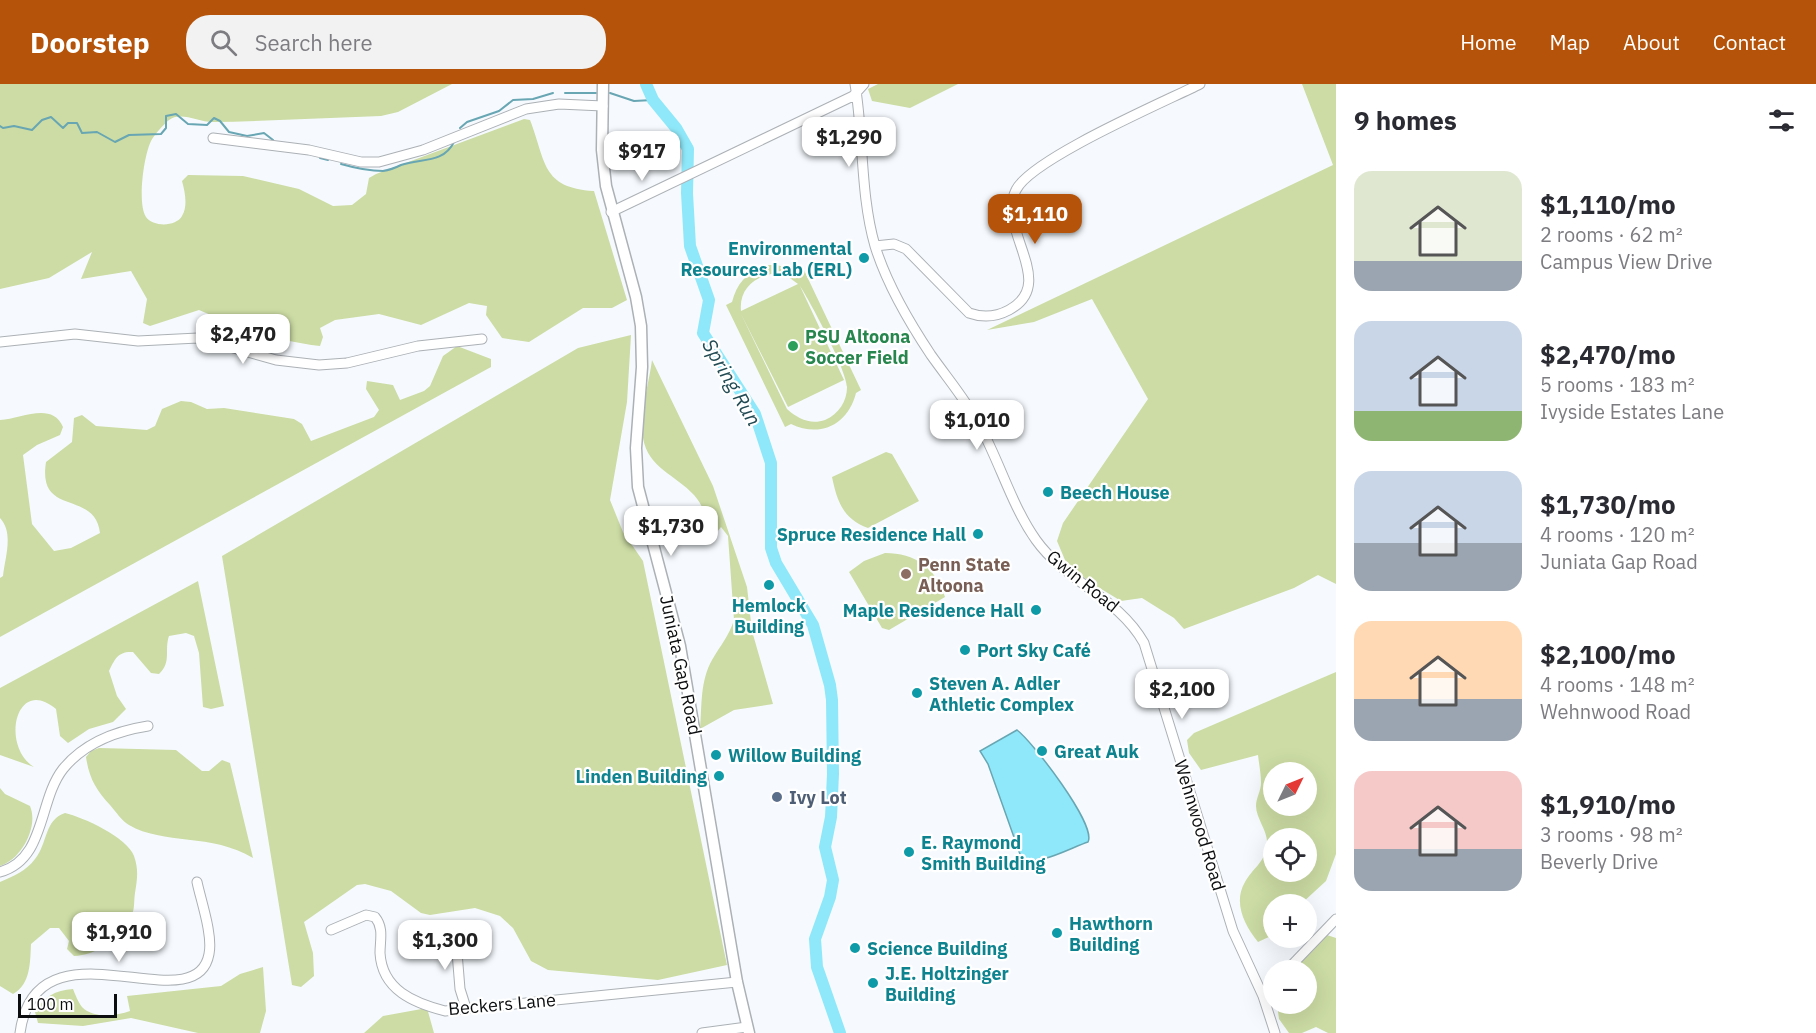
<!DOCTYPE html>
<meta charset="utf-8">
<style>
body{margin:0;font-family:"IBM Plex Sans",sans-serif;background:#f2f2f3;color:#2b2b33;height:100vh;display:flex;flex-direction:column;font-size:22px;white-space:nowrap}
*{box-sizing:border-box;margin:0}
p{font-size:20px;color:#7c7c81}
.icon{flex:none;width:33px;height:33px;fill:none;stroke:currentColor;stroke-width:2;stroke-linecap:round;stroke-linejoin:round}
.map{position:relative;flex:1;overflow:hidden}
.sheet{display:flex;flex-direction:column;background:#fff;width:480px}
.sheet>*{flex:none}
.needle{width:39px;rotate:47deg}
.buttons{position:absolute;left:1263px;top:678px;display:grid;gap:12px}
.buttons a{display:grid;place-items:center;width:54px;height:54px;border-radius:50%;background:#fff;box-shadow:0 6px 24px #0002;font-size:30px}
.scale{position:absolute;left:18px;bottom:15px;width:99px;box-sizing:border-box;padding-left:6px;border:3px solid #0c0d0f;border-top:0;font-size:16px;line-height:21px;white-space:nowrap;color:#0c0d0f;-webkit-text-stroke:4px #fff;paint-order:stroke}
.price{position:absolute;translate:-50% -51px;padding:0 14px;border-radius:12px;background:#fff;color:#222;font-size:20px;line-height:39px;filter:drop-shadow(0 2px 3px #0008)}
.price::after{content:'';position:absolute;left:50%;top:36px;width:18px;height:14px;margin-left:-9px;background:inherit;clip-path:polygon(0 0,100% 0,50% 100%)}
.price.selected{background:#b45309;color:#fff}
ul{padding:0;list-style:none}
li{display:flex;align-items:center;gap:18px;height:150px;padding:0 18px}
li span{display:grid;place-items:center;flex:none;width:168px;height:120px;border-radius:18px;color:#555}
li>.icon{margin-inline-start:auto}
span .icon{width:72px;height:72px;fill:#fffc;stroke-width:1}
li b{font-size:26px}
h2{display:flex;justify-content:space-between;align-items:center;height:72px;padding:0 18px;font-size:26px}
header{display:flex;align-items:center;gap:36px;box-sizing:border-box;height:84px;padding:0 30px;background:#b45309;color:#fff}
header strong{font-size:28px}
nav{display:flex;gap:33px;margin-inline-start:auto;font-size:21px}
.search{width:420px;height:54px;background:#f2f2f3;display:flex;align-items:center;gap:15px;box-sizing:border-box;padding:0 21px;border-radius:24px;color:#7c7c81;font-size:22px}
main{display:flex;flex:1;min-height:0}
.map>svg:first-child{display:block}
</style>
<header>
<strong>Doorstep</strong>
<div class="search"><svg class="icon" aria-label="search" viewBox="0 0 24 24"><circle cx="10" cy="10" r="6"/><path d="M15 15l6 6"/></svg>Search here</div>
<nav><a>Home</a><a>Map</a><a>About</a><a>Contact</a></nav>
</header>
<main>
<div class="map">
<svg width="1336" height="949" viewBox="0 0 1336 949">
<rect width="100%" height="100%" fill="#f6fafe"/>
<!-- green -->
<path fill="#ccdca4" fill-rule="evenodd" d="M0,0H452L398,28L381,32C325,34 269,37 212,38C199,38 180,27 169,36C163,41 155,50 151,57C144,71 137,119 146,133C153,143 176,143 182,132C188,122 185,108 182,97L188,91L243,92L299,105L333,122L352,121L366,110L369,94L376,90L524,35L530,36C546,77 541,104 594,107L627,216L612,224H583L529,258L502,254L486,231L487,222L469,219L421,241L379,230L335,236L320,244L323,253L320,262C277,257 238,243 199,226L150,242L143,239L147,215L131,187L81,195L92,168L49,194L0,205Z
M878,0H958L910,24L872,17L868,5Z
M1302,0H1336V500L1318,491L1294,504L1184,545L1174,534L1142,514L1121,517L1088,497L1065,476L1057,457L1063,439L1148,315L1092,215L1034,238L987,246L1333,81Z
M766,181H777L797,187L803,184L861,306L856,309C848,341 820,354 791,340L785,343L726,221L732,218C737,199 747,188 766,181ZM771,190L787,192L798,200L741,227C739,207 752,194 771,190ZM800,202C811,219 846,285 847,303C847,317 839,330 825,336C811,341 798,335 787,325L741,230L788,323L844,296Z
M631,251L627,318L610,416L623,448L643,477L727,881L658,896L548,886L531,877L513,844L500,832L475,824L430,831L421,829L391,807L365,800L357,801L304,838L313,869L314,892L301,903L292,901L222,472L578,264Z
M457,262L491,275V283L0,553V494L3,492C5,473 14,449 0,434V336C21,335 52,317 63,343L60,351L37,361L23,371L32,440L54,467L71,464L100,449C95,405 37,434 46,378L72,358L74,334L82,331L96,342L147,346L155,342L162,325L181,317L191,318L207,325L224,324L294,335L302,340L311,357L374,333L379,326L366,305L367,297L393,301L400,316L424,307L430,302L443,272Z
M652,276L713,402L747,503L752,547L773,620L734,626L700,645C702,622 700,597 712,576C720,562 729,552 734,536L728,452L721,443L714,452C708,438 704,422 694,411C676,391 648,384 643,354C639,330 649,300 652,276Z
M886,368L892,370L919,417L868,444C843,435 837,417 832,393Z
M885,469C915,469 936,484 945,513L889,546L882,544L849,488L864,477Z
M198,497L224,622L211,625L203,623L199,569L194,552L186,549L169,552C164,566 172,578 159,590L151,589L133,568C118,567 115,575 109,587L117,612L126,625L113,638L89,645L68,659L60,652L56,625C16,591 0,662 34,683L0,671V604Z
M1336,588V770L1326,797L1301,820H1274L1273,851L1258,858C1244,841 1233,818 1245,798C1252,785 1265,778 1267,762C1269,748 1256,735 1256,722C1256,714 1261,707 1261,699C1261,690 1259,680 1258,671L1201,686L1189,669L1187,656L1194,649ZM1274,688H1306V722H1274ZM1274,754H1306V788H1274Z
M99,664L176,666L202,687H209L222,676L230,679L253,774C212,749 163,761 129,741C122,737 116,728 110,721C96,706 89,694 86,673L91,667Z
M0,704L5,710L30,722C39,743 21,776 0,782Z
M65,729C83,733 128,754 134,772C139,786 137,796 135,809C133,823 137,832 121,839C112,859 96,871 74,872L67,865L69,857L59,844H50L31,860C30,878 31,900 13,910L0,902V798C14,792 26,787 35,775C48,759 44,736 65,729Z
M1327,851L1336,854V949H1328L1316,943L1302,949H1289L1279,935L1277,920H1306V886H1293Z
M263,883L266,927L260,949H198L131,934L83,942L38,939L35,928C44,913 55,906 73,905C75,910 78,918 82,923C94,935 116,932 130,927L127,912L221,902L240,890Z
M427,924L434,949H364L383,932Z"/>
<!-- water -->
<path fill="#8fe8f9" stroke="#68a6b3" stroke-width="1.5" d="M1017,646C1032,657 1097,741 1088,758C1072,763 1034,785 1021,773L988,680L980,667Z"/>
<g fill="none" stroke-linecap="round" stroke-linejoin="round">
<!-- stream -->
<path stroke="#68a6b3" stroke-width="2" d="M565,9H596
M610,9L634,17L653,16
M0,42L3,44L14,42L32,46L42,36L51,33L63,44L68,39H77L82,49L97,48L115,58L129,51L161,50L166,44V32L176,30L188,40L207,41L214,34L220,37L229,48L247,52L264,49L273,56
M460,44L467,38L499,27L513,16L533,15L553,9
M320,74L328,76
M341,80C355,84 369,87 383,87C390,86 395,84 401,81C421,74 443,80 454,58"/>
<!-- river -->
<path stroke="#8fe8f9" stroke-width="12" d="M646,0L653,16L676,44L688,65L687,109L690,162L709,216L703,249L755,330L771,379V464L776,479L813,541L830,601L832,616L833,690L831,733L825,763L833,796L830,813L815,855L817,883L840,949"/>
<defs>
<path id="minor" d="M855,0C864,54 860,110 875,162C887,201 909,238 931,271C948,295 966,316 980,342C1000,379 1012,422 1036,456C1066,498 1118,513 1144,559L1233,847L1263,912L1275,949
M213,54L309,66L361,78H379L423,66L526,25L559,20L603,22
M611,128L853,12L864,0
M875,162L894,160L906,165L969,229C983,234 996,233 1009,226C1059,199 996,145 1016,106C1031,75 1164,18 1200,0
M0,258L75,250L138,257L198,254L276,276L319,281L347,279L418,262L482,255
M0,788C46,775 38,717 63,685C85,658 116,647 148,642
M455,844L460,905L466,924
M331,846L366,831L375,833C384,844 380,856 380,869C382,906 414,919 445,927L737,898
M1287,886L1336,835
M1263,912L1274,901
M20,949C36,829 196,942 209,870C213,851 201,817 197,798
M702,949L747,943"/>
<path id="major" d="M603,0L602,66L606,102L636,213L641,242L642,283L636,364L638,403L680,562L737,898L749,949"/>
</defs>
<!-- minor casing -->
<use href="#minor" stroke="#acb1b6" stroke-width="11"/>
<!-- major casing -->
<use href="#major" stroke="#acb1b6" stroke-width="13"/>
<!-- minor -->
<use href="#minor" stroke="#fff" stroke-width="9"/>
<!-- major -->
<use href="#major" stroke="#fff" stroke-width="10"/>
</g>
<!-- markers -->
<g fill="#0f9aa8" stroke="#fff" stroke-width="2">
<circle cx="864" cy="174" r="6"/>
<circle cx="1048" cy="408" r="6"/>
<circle cx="978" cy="450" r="6"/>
<circle cx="769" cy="501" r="6"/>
<circle cx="1036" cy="526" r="6"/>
<circle cx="965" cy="566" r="6"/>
<circle cx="917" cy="609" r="6"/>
<circle cx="1042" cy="667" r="6"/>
<circle cx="716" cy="671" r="6"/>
<circle cx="719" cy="692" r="6"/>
<circle cx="909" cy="768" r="6"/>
<circle cx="1057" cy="849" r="6"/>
<circle cx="855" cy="864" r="6"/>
<circle cx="873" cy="899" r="6"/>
</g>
<circle fill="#2e9e5b" stroke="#fff" stroke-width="2" cx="793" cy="262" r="6"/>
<circle fill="#8d6e63" stroke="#fff" stroke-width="2" cx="906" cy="490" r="6"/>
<circle fill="#5c6f8a" stroke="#fff" stroke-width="2" cx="777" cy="713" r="6"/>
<g text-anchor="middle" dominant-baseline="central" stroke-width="4.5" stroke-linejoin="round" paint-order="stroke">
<!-- culture labels -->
<g font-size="18" font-weight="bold" fill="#0d838f" stroke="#fff" text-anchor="start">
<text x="852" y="164" text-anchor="end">Environmental<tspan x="852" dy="21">Resources Lab (ERL)</tspan></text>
<text x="1060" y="408">Beech House</text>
<text x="966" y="450" text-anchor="end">Spruce Residence Hall</text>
<text x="769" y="521" text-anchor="middle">Hemlock<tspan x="769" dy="21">Building</tspan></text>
<text x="1024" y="526" text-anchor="end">Maple Residence Hall</text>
<text x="977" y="566">Port Sky Café</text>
<text x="929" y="599">Steven A. Adler<tspan x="929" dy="21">Athletic Complex</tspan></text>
<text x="1054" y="667">Great Auk</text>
<text x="728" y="671">Willow Building</text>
<text x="707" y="692" text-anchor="end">Linden Building</text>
<text x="921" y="758">E. Raymond<tspan x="921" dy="21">Smith Building</tspan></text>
<text x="1069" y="839">Hawthorn<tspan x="1069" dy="21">Building</tspan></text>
<text x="867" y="864">Science Building</text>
<text x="885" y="889">J.E. Holtzinger<tspan x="885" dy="21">Building</tspan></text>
</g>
<!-- leisure labels -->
<g font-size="18" font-weight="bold" fill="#27864d" stroke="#fff" text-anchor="start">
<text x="805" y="252">PSU Altoona<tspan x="805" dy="21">Soccer Field</tspan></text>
</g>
<!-- education labels -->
<g font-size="18" font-weight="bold" fill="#785e54" stroke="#fff" text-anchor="start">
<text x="918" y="480">Penn State<tspan x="918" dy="21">Altoona</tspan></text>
</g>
<!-- street labels -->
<g font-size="18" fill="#0c0d0f" stroke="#fff">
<text transform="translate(1083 497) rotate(39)">Gwin Road</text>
<text transform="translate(681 581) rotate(78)">Juniata Gap Road</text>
<text transform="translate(1200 741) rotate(73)">Wehnwood Road</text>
<text transform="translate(502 920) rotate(-5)">Beckers Lane</text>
</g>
<!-- service labels -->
<g font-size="18" font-weight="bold" fill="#4e5e75" stroke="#fff" text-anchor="start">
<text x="789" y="713">Ivy Lot</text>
</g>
<!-- water labels -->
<g font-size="20" font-style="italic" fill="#224b53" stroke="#fff">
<text transform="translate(732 298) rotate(60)">Spring Run</text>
</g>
</g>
</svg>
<div class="buttons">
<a><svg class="needle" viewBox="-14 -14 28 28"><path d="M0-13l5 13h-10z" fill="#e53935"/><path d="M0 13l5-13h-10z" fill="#7c7c81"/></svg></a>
<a><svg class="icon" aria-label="locate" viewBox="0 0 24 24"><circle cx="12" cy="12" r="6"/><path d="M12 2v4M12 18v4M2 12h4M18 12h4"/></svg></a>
<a>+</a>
<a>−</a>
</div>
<div class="scale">100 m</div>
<b class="price" style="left:849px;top:84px">$1,290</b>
<b class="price" style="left:642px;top:98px">$917</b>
<b class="price selected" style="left:1035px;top:161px">$1,110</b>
<b class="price" style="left:243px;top:281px">$2,470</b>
<b class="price" style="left:977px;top:367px">$1,010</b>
<b class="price" style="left:671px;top:473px">$1,730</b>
<b class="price" style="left:1182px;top:636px">$2,100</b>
<b class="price" style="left:119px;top:879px">$1,910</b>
<b class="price" style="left:445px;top:887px">$1,300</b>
</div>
<section class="sheet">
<h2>9 homes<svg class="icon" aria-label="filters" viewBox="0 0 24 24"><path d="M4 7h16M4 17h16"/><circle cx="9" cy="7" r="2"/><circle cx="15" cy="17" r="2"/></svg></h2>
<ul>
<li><span style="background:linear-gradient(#dfe7d0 75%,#9aa5b1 0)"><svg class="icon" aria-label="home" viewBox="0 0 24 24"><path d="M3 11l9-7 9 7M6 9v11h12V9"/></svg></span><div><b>$1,110/mo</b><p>2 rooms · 62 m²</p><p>Campus View Drive</p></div></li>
<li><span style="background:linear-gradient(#c9d6e8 75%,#8fb573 0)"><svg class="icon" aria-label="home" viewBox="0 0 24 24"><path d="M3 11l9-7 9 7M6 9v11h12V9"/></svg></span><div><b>$2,470/mo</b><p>5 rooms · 183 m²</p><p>Ivyside Estates Lane</p></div></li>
<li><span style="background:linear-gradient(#c9d6e8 60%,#9aa5b1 0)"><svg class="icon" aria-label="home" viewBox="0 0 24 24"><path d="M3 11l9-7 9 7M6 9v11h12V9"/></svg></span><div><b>$1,730/mo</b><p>4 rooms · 120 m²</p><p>Juniata Gap Road</p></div></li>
<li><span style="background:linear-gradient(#ffd9b3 65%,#9aa5b1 0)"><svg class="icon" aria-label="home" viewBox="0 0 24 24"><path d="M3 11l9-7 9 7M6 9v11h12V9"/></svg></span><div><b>$2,100/mo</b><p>4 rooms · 148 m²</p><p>Wehnwood Road</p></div></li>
<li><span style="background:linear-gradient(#f6c9c9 65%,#9aa5b1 0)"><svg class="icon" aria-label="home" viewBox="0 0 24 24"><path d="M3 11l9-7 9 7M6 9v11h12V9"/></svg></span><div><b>$1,910/mo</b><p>3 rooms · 98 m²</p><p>Beverly Drive</p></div></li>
</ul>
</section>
</main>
